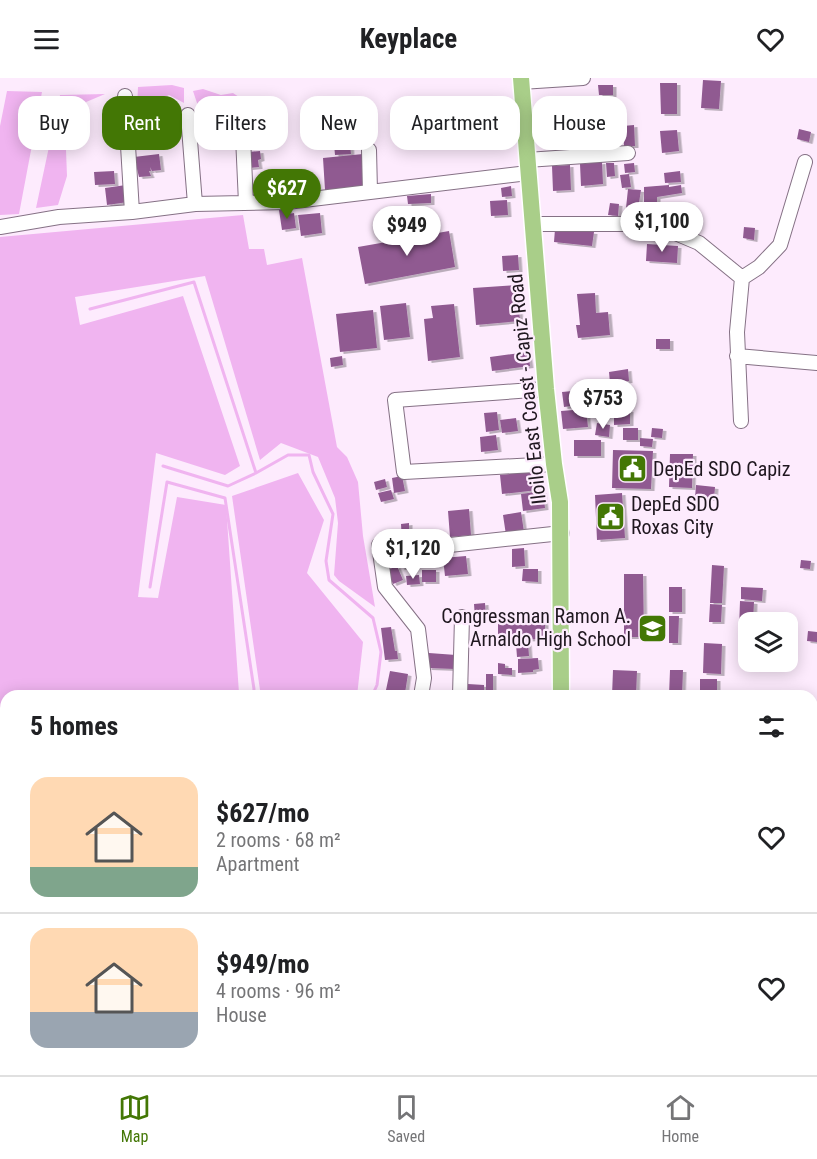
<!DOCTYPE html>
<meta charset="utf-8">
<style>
body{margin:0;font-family:"Roboto Condensed",sans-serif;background:#f2f2f2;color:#202124;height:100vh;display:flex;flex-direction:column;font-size:22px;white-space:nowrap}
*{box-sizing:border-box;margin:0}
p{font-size:20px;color:#757577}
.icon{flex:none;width:33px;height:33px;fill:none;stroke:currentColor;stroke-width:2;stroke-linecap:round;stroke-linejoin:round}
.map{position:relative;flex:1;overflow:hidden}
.drawer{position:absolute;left:0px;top:612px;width:818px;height:386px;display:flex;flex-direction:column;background:#fff;border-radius:18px 18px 0 0;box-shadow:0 3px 15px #0003}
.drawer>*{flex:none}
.guide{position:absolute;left:18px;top:18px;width:782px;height:54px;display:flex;gap:12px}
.fabs{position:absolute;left:738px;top:534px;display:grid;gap:12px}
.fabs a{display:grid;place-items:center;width:60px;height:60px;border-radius:12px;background:#fff;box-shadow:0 3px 15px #0003;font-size:30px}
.price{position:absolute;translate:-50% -51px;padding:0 14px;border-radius:21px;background:#fff;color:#222;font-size:20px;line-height:39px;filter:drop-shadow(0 2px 3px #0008)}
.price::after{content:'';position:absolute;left:50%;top:36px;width:18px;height:14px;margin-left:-9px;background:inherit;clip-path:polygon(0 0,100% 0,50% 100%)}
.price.active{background:#437705;color:#fff}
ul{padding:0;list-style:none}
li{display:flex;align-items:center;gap:18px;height:150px;padding:0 30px}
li+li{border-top:2px solid #e0e0e0}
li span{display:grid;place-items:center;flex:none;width:168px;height:120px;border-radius:18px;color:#555}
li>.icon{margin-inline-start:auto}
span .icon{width:72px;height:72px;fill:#fffc;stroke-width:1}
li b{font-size:26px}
h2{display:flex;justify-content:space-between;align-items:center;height:72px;padding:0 30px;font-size:26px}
.pill{padding:0 21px;border-radius:18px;background:#fff;box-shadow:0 3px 15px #0003;font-size:21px;line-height:54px}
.pill.active{background:#437705;color:#fff}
header{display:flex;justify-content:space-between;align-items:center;height:78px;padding:0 30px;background:#fff;font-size:27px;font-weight:700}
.tabs{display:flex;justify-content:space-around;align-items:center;height:84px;border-top:2px solid #e0e0e0;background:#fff;font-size:16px;color:#757577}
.tabs a{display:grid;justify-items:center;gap:3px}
.tabs .active{color:#437705}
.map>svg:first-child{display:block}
</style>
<header><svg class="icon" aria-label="menu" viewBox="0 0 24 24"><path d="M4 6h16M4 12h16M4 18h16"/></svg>Keyplace<svg class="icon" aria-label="heart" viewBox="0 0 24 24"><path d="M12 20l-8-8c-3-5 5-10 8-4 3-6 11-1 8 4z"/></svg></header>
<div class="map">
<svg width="817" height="997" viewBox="0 0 817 997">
<defs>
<filter id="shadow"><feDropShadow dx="3.5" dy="2" stdDeviation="0" flood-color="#0004"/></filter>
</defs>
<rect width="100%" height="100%" fill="#fdebfd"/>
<!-- water -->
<path fill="#f0b4f0" d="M172,7L184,10V25L169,17L160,21L159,72L155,53H136L138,9Z
M203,11L221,17L233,15L242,21L240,24L230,20L220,26L215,25L198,28L193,13Z
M7,13L42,14L19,136L0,137V48Z
M105,16L72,30L65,46L67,98L58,127L36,130L60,17Z
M243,137L249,171H264L267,187L302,180L337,369L347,379L358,404L363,458L375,529L339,503L334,497L338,445L335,420L318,379L281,365L260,382L205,198L75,219L80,247L183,218L240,388L225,397L156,375L138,519L158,520L177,419L226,427L239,615V618H6V670H0V159Z
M298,395L324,442L307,495L363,564L357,618H259L260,612L232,418Z
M6,772V864L0,860V773Z
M176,992H284V993L281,997H183Z
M295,992H381V997H292Z"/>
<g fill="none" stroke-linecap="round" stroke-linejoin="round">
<!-- stream -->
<path stroke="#f0b4f0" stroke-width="3" d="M90,231L194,204L256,395L288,377H309L313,394L333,436L326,483L329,502L373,540L381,574L377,607L372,618
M163,388L228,408L256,395
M150,509L167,404L225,420L254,611L253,618"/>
</g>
<!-- building -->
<path fill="#905a91" filter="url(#shadow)" d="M703,2L721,3L719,31L701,30Z
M660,5H677V36H661Z
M598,7H613V17H599Z
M162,26H177V34H162Z
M167,38H179L180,46L168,47Z
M245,38L247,52L232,55L230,41Z
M564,40V54L537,56L536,42Z
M600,40L602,72L581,74L578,42Z
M223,42L224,53L211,54L210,43Z
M617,44L620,61L609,62L607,45Z
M634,47L635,68H624L623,48Z
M364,49L365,62L323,65L322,52Z
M799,51L811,54L809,64L797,61Z
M677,52L679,73L662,75L660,53Z
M350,65L351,76L335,77L334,66Z
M260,73L261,81L258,82L259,89L249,90V74Z
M159,76L161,92L152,93L150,89L151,93H149L151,98L139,99L134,79Z
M363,76L365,109L325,112L323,80Z
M602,84L603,106L581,108L580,86Z
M606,85H614L615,98L607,99Z
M634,85L635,94L625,95L624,86Z
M570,87L571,112L553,113L552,88Z
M114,93L115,106L95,107L94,94Z
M680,93L681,104L665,105L664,95Z
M629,96L631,109L622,110L620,97Z
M126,107L128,124L107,127L105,110Z
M669,107V109L681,107L682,115L657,119V126H644V109Z
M511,108L512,118L502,119L501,110Z
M628,111L641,112L638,131L626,130Z
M431,116V125L408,126L407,118Z
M507,122L508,137L491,138L490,123Z
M610,125L619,126L618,138L608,137Z
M288,130L289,136L294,135L296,150L282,152L279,132Z
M320,135L322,155L301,158L298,137Z
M744,149L755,150L754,162L743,160Z
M555,151L594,154L592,168L554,164Z
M449,153L455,189L365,206L358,169Z
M647,166L678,168L677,185L646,183Z
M518,177L519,192L503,193L502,178Z
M517,207L520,243L476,247L473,210Z
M595,215L596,235L608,234L610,257L578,260L576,247H580L577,216Z
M406,225L410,259L384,262L380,228Z
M454,226L460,279L428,283L424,241L433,240L431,228Z
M373,232L377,270L340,274L336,236Z
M656,261H670V271H656Z
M528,274L530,288L492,293L490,279Z
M342,278L343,287L331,289L330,280Z
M628,291L629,303L610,305L609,294Z
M583,312L585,326L564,329L562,314Z
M586,331L588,349L563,351L561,333Z
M630,332V346L614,347V333Z
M497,334L499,352L486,354L484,335Z
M516,340L518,353L502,355L500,342Z
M597,345L610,347L609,359L595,357Z
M623,350H638V362H623Z
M652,350L663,351L662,360L651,359Z
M496,357L498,372L481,374L480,359Z
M640,360L653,361L652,369L640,368Z
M574,362H601V378H574Z
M613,372L653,373L651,411L612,410Z
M670,376H693L692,410L669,409Z
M536,393L538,412L502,416L500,397Z
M402,398L405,413L394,415L392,400Z
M385,401L387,409L376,412L374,404Z
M696,407L715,409L714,421L695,420Z
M391,412L394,421L381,424L378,415Z
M543,413L545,430L523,433L521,416Z
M622,415L625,460L597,462L595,417Z
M469,431L471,457L450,459L448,433Z
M521,434L524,454L506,457L503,437Z
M409,445V465H402L401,446Z
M524,470L525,488L512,489V471Z
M414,478L416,487L401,490L400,481Z
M466,478L468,496L445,498L443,480Z
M801,482L811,483L810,491L800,490Z
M712,487L724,488L722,525H710Z
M397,488L403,502L393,506L387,492Z
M523,491H538V504L522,503Z
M422,492H436V504H422Z
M624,496H643L644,559H624Z
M419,497L420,506L407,507L406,498Z
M669,509H682V534H669Z
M741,509L763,510L762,523L741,521Z
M740,523L754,524L753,544H748V552L739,551Z
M485,525L486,540L475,541L474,526Z
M710,526L722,527L721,544H709Z
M669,538H679L678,565H669Z
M498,544H545V561L498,562Z
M391,549L395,573H397L398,581L385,582L381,550Z
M808,553L817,554V564L807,563Z
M528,565L529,578L517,579L516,566Z
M704,565L722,566L721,596L703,595Z
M429,575L456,577L455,591L428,590Z
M538,580L539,591L533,592V594L518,595V581Z
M498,585L505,586V590H512V597L498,596Z
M613,592L637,593L636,618H612Z
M670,592H683L682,618H669Z
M390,593L408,596L405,615L386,612Z
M486,596H493V614H486Z
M700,601H717V615H700Z
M468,606L484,607V618H464V612H468Z"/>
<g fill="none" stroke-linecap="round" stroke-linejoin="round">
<defs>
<path id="minor" d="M521,4L583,0
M125,18L132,134
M188,37L195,126
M243,59L246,125
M369,72L370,113
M527,82L628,75
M532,146H654L699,165L742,200L737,254L741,343
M0,149L59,139L132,134L195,126L287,124L528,95
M742,200L759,189L780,167L805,84
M737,278L817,285
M546,311L395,322L404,394L554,386
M379,467L385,509L418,551L424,600L421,618
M422,470L562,455
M460,618L462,539
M812,844L817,845
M812,867H817
M812,911L817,917
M473,992V997
M688,992L693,997
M751,992L756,997
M811,992L816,997"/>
<path id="major" d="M521,0L546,311L554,386L560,424L561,618
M0,754H6
M561,997V992"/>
</defs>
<!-- minor casing -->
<use href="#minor" stroke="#857185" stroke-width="16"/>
<!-- major casing -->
<use href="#major" stroke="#fff" stroke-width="19"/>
<!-- minor -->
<use href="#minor" stroke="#fff" stroke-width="14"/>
<!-- major -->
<use href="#major" stroke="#a9ce89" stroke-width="16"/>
</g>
<!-- icons -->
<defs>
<symbol id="civic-square" viewBox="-11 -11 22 22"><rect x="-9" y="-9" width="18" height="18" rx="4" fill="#437705" stroke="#fdebfd"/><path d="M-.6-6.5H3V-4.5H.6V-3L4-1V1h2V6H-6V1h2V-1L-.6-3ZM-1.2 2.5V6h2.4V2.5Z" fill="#fff"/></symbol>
<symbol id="school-square" viewBox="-11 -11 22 22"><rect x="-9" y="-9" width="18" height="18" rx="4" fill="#437705" stroke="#fdebfd"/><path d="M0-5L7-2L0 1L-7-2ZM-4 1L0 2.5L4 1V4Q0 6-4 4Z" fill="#fff"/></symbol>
</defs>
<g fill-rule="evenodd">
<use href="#civic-square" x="616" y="374" width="33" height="33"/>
<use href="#civic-square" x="594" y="422" width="33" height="33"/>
<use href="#school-square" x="636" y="534" width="33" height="33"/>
</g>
<g text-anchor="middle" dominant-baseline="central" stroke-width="4.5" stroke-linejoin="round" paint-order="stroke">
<!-- street labels -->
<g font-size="20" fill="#1f171f" stroke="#fdebfd">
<text transform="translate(527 311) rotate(-96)">Iloilo East Coast - Capiz Road</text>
</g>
<!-- poi labels -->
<g font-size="20" fill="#1f171f" stroke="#fdebfd" text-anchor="start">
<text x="653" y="391">DepEd SDO Capiz</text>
<text x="631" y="426">DepEd SDO<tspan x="631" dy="23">Roxas City</tspan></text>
<text x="631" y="538" text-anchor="end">Congressman Ramon A.<tspan x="631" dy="23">Arnaldo High School</tspan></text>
</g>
</g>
</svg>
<div class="fabs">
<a><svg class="icon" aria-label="layers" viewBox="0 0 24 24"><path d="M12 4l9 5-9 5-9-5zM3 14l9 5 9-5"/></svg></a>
</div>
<b class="price active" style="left:287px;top:142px">$627</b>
<b class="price" style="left:662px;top:175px">$1,100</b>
<b class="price" style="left:407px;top:179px">$949</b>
<b class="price" style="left:603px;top:352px">$753</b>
<b class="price" style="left:413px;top:502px">$1,120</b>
<div class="guide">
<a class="pill">Buy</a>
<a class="pill active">Rent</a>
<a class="pill">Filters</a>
<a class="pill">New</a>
<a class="pill">Apartment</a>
<a class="pill">House</a>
</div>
<section class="drawer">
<h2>5 homes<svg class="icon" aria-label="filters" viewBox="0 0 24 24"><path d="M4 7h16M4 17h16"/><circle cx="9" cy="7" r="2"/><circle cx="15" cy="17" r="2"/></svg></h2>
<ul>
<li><span style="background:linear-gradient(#ffd9b3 75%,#7fa58c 0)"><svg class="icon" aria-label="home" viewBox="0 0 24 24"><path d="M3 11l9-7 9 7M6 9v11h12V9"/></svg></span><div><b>$627/mo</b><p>2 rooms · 68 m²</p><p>Apartment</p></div><svg class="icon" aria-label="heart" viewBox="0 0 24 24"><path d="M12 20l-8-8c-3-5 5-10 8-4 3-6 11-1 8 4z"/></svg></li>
<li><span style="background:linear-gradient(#ffd9b3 70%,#9aa5b1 0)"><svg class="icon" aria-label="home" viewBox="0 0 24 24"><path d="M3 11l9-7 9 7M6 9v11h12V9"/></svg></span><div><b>$949/mo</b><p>4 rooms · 96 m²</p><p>House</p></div><svg class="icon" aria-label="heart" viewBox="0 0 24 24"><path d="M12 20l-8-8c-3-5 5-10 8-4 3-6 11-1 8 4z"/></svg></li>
</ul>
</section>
</div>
<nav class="tabs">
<a class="active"><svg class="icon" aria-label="map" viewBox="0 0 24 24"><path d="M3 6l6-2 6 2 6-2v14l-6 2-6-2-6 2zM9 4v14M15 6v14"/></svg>Map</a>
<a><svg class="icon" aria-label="saved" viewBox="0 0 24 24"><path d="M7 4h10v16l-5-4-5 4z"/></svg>Saved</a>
<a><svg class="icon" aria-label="home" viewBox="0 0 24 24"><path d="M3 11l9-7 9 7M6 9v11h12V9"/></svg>Home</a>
</nav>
